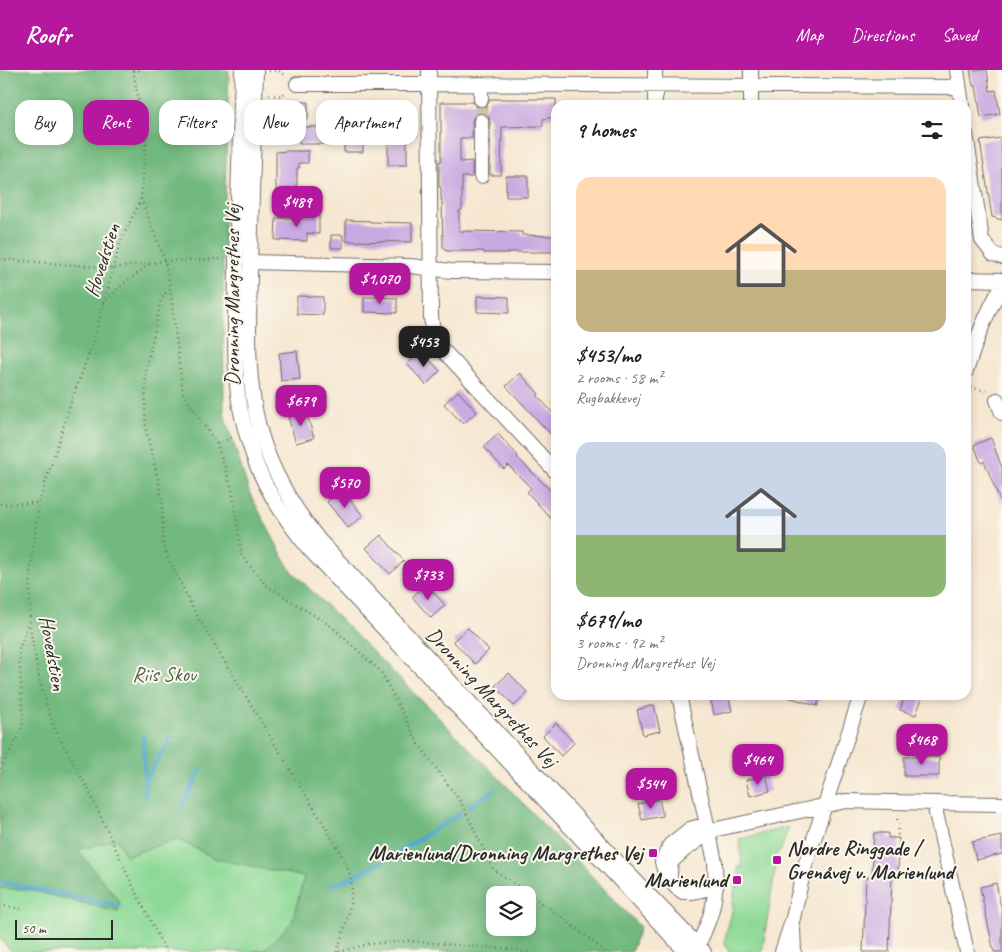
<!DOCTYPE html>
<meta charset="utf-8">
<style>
body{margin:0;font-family:Caveat,sans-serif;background:#f6f6f6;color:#202124;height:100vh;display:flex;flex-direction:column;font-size:19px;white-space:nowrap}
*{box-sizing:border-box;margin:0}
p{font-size:16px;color:#757577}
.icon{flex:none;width:28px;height:28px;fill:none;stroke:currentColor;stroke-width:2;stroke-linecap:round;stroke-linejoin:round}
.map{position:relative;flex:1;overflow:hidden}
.panel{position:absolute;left:551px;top:30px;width:420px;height:600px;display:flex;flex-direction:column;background:#fff;border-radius:15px;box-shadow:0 2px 8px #0003}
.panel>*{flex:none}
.guide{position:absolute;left:15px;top:30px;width:461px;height:45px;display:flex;gap:10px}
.fabs{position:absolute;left:486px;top:816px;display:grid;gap:10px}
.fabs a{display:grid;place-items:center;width:50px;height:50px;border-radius:10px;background:#fff;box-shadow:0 2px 8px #0003;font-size:25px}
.scale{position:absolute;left:15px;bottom:12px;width:98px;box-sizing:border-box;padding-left:5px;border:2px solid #2b2b2b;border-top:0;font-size:14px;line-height:18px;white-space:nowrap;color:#2b2b2b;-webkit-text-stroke:4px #fbf7ec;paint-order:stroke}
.price{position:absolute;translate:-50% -42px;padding:0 11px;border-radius:10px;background:#b5179e;color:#fff;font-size:16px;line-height:32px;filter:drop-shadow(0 1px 2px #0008)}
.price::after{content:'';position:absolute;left:50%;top:30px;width:15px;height:11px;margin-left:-8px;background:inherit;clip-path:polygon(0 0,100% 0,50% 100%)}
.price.selected{background:#222;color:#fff}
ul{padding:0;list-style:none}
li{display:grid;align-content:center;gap:10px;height:265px;padding:0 25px}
li span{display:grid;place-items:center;height:155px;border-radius:15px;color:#555}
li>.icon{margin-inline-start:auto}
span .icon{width:90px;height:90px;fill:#fffc;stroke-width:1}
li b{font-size:21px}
h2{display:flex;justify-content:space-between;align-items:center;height:60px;padding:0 25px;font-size:21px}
.pill{padding:0 18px;border-radius:15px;background:#fff;box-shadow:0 2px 8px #0003;font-size:18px;line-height:45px}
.pill.selected{background:#b5179e;color:#fff}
header{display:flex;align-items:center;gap:30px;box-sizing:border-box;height:70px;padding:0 25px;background:#b5179e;color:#fff}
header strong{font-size:24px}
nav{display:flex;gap:28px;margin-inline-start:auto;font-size:18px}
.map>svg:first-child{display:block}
</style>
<header>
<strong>Roofr</strong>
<nav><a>Map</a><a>Directions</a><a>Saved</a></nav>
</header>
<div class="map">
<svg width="1002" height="882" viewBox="0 0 1002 882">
<rect width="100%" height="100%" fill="#fbf7ec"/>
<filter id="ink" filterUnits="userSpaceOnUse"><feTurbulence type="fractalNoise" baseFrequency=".02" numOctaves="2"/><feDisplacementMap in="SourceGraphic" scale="10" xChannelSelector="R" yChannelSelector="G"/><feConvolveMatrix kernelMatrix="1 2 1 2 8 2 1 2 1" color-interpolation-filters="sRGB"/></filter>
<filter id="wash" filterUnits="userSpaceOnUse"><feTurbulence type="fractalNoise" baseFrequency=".0096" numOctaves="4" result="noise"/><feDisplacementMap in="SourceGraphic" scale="20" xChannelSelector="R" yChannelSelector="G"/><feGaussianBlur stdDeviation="1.12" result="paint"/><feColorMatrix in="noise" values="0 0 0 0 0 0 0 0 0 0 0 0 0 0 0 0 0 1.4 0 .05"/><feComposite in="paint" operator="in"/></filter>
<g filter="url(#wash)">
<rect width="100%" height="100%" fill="#f6e7d1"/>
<!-- green -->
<path fill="#8dd996" stroke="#5c8260" d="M789,757L780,782H777L773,794L776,795L762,882H729L724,872L732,842L735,817L739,816L738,797H742L739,769Z
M117,769L126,786L177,769L217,789L304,807L292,852L264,880L251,882H12L0,869V818L30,820L118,842L119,831L77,780Z"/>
<!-- forest -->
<path fill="#72b97f" stroke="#4e7255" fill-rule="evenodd" d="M0,0H229L223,189L224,344L250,424L289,498L502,711L640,857L631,882H251L264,880L292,852L304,807L217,789L177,769L126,786L117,769L78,780L119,831L118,842L30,820L0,818ZM495,825H528V858H495Z"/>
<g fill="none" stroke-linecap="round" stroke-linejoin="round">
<!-- stream -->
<path stroke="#51a8ce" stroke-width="4" d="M143,664L145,727
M145,710L170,670
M469,737L494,720
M181,738L201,700
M0,812L119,836
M331,814L342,812L384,791L459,744"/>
</g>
<g id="blocks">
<!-- building -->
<path fill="#c9a9e1" d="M970,0H987L990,21L996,20L1000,44L981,47L976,16H973Z
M292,29H296L299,32H308V49H281V31H290Z
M490,29H556V47L543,49V56L502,57L501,105H490V51L489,47L486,44L481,42L477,43L474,46L472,51V68H460V92L472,91V107H462V140L459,141V161L522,162V165L556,166V182H509V183H484V181H446L443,177L442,130H441V117H439V91L441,92V32H473L476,36L481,38L485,37L488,34Z
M377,37H414V55H417V66H407V95H388V68H366V71H363V82H344V66H346V62H352V39L377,38Z
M299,57H326V74H299Z
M1000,68L1002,83V150L992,147L980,71Z
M286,81H308V93H299V98H297V120H276V82Z
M506,106H528V127H506Z
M303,144H319V164L307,163V171L275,170L276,148H303Z
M346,150L370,151V152L412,153V172L346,171Z
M331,165H343V178H331Z
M297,226L323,227V245L297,244Z
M477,226L509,227V243L477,242Z
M364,227L397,228V243L364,242Z
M297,281L300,309L281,311L279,283Z
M421,281L440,301L426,315L407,294Z
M520,303L539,324L537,325L556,347V370L506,316Z
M458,321L477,342L463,354L444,334Z
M306,341L314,368L296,373L288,347Z
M498,364L518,386L517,387L556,426V454L527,422L531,418L508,395L504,399L484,377Z
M991,368L1002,398V435L984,391L981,393L974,375Z
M342,420L363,446L348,458L327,432Z
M381,465L404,491L390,504L366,478Z
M426,514L445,535L431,548L412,527Z
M468,558L489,580L475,594L453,571Z
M509,603L528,623L514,636L495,616Z
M710,625H728L732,641L714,645Z
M789,625H821L817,636L788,627Z
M905,625H923L916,645L900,640Z
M654,635L660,661L643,665L637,640Z
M556,653L574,673L561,686L543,666Z
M904,687H939V706H904Z
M766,705L770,721L750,726L746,710Z
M659,729L663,746L642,750L638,734Z
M874,763H888V768H899L898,808H892L889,882H863L866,807H872Z
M1002,766V784L976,790L972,772Z
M996,813L1002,841V882H994L980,817Z"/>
</g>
</g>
<g filter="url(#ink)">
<use href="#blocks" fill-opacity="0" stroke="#726d65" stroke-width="1"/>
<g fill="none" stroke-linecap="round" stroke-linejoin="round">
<!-- minor-tunnel -->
<path stroke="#cdc1b0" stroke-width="14" stroke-dasharray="14 7" stroke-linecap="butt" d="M481,51V29"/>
<defs>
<path id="minor" d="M242,0C240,64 238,129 236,193C236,234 233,275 237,315C239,340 246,365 254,388C266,422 287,452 309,479L615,805L686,882
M256,0C254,68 251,137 250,205C249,256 246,307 259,357C270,399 292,436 319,470L627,802L704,882
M429,0L431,247L434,268L441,278L556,402
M751,0V35
M957,0L962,35
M655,1V30
M297,14H436L959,17
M481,14V29
M481,51V106
M966,64L982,170L993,184L1002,187
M250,192L410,196L451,201L556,202
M966,209L1002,210
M966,301C976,271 986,243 1002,216
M997,330L1002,343
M679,625L715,792C716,820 716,835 704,862C701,870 698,875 692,881
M937,733L936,743L967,882
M708,761L846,731L937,733L1002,734
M708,761L697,757L690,759L670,775L662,792L666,806L677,818L683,822H693L716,817
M670,808V802L671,792L683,781L700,769L708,761
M793,858L794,882
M782,882L793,848L804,799L861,625"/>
</defs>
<!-- minor casing -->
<use href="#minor" stroke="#726d65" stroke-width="16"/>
<!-- path -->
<path stroke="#726d65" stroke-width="2.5" stroke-dasharray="1 4" stroke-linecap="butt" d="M133,0L146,71L141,129L165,191L170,218L183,324L217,374L232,419L242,486L266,515L331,556L381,602L418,673L462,734L493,799L563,848L606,882
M133,1L143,0
M269,1H279L287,6
M269,25L281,26L287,21
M141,129L120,173L92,276L72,329L39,433L30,501V557L40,613L54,658L88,719L131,812L166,882
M0,189L113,198L165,191L223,189
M169,219L161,229L146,301L145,340L146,360L159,413L162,431L163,473L167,486L197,546L329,763C336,776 346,791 350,805C356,831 344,858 337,882
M103,234L122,215L150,194
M966,316L989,322
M217,374L234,367
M0,434L39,433
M0,699L20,663L23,651L19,580L29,552
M897,744L898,767
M0,835L21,839
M339,882L368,874L408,871L507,879L529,882"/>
<!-- minor -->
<use href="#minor" stroke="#fff" stroke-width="14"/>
</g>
</g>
<!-- markers -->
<g fill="#b5179e" stroke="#fbf7ec" stroke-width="2">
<rect x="648" y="778" width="10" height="10" rx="2.5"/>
<rect x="772" y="785" width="10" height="10" rx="2.5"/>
<rect x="732" y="805" width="10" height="10" rx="2.5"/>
</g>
<g text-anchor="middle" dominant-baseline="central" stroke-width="4" stroke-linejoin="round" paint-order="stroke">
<!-- street labels -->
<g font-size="21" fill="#2b2b2b" stroke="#fbf7ec">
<text transform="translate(102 190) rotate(-72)">Hovedstien</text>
<text transform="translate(232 225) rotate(-90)">Dronning Margrethes Vej</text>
<text transform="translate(53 583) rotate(80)">Hovedstien</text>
<text transform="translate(492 627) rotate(47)">Dronning Margrethes Vej</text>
</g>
<!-- park labels -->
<g font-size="21" fill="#485f4b" stroke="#fbf7ec">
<text x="164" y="604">Riis Skov</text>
</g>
<!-- poi labels -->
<g font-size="21" font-weight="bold" fill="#2b2b2b" stroke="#fbf7ec" text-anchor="end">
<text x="787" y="778" text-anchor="start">Nordre Ringgade /<tspan x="787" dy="24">Grenåvej v. Marienlund</tspan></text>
<text x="643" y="783">Marienlund/Dronning Margrethes Vej</text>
<text x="727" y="810">Marienlund</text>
</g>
</g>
</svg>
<div class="fabs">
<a><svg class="icon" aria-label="layers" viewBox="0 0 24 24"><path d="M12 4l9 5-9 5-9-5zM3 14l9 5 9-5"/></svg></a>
</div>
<div class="scale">50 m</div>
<b class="price" style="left:297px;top:158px">$489</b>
<b class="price" style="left:380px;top:235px">$1,070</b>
<b class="price selected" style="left:424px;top:298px">$453</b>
<b class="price" style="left:301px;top:357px">$679</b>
<b class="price" style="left:345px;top:439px">$570</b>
<b class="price" style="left:428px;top:531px">$733</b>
<b class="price" style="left:922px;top:696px">$468</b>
<b class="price" style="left:758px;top:716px">$464</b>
<b class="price" style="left:651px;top:740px">$544</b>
<div class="guide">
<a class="pill">Buy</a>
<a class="pill selected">Rent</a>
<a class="pill">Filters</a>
<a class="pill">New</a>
<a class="pill">Apartment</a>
</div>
<section class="panel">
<h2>9 homes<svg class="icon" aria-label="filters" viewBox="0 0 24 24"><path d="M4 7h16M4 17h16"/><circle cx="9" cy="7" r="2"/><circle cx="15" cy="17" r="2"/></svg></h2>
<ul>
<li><span style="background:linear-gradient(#ffd9b3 60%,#c2b280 0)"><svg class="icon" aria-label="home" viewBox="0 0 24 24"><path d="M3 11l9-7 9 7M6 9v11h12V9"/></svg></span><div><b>$453/mo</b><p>2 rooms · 58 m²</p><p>Rugbakkevej</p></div></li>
<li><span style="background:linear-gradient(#c9d6e8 60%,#8fb573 0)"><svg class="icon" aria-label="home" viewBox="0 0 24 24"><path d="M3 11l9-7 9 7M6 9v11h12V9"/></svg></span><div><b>$679/mo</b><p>3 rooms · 92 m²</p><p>Dronning Margrethes Vej</p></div></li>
</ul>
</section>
</div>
